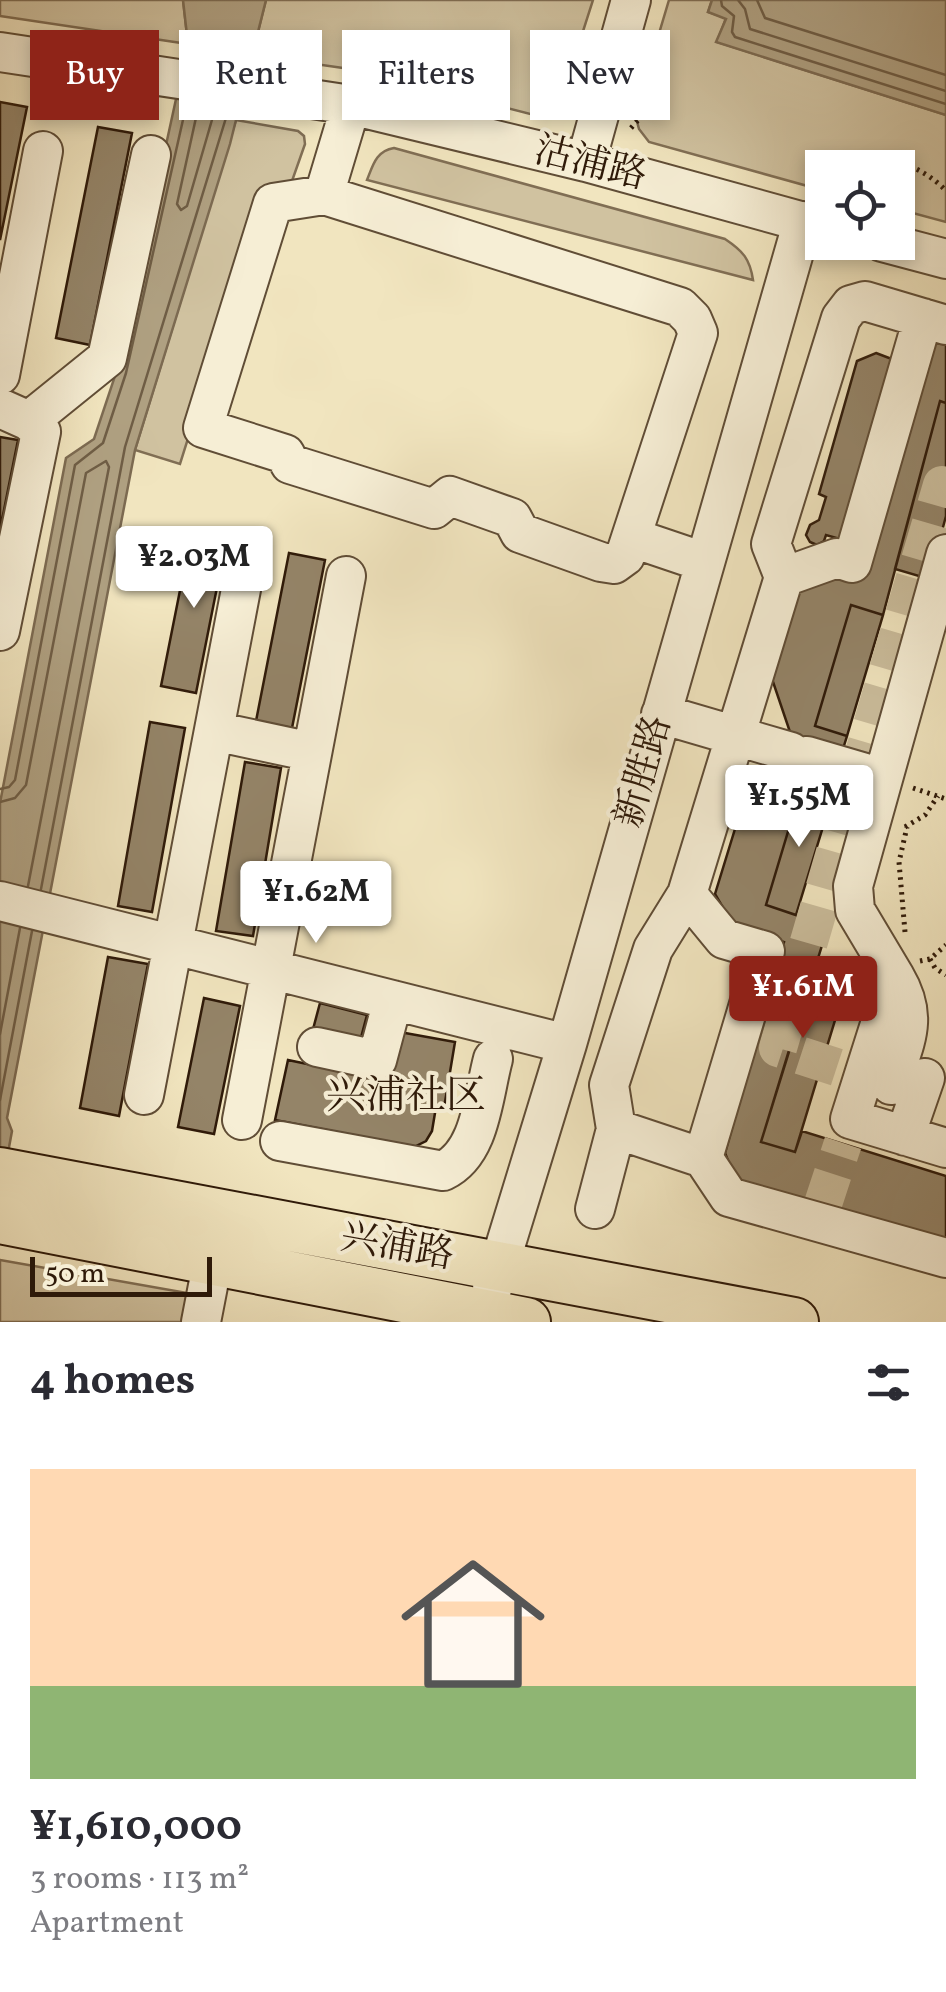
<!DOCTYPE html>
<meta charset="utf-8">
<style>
body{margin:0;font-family:Vollkorn,"Noto Serif SC",serif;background:#f7f7f7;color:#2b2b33;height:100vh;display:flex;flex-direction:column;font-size:38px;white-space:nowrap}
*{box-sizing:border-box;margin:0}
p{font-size:32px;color:#7c7c81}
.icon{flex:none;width:55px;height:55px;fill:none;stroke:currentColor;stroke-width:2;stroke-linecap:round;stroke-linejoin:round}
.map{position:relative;height:1322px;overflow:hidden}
.sheet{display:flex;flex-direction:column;background:#fff;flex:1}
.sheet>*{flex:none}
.top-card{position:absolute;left:30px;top:30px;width:888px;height:90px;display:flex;gap:20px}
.controls{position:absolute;left:805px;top:150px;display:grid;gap:20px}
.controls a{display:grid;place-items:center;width:110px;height:110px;border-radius:0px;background:#fff;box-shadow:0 5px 15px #0003;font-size:50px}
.scale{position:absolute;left:30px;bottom:25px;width:182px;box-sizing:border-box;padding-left:10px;border:5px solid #2f1a09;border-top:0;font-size:28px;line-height:35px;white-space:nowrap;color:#2f1a09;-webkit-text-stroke:8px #f6eed5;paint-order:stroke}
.price{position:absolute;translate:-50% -85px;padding:0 22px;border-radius:10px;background:#fff;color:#222;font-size:32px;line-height:65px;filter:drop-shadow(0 2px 5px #0008)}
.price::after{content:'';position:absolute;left:50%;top:60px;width:30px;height:22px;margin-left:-15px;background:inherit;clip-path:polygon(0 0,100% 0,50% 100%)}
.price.current{background:#8f2418;color:#fff}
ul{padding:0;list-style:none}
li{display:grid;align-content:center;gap:20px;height:530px;padding:0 30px}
li span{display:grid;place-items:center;height:310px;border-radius:0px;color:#555}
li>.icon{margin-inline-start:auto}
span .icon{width:180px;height:180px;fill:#fffc;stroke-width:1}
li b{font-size:42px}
h2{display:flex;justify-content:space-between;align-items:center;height:120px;padding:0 30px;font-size:42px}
.chip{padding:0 35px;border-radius:0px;background:#fff;box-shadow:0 5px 15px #0003;font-size:35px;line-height:90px}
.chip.current{background:#8f2418;color:#fff}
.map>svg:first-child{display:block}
</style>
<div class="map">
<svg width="946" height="1322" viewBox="0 0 946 1322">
<rect width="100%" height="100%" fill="#f1e5bf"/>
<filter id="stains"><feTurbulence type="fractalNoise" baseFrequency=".002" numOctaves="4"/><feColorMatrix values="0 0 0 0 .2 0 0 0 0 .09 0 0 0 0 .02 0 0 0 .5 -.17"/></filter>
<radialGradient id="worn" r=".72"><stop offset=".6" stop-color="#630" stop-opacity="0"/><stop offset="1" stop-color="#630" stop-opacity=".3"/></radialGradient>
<!-- green -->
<path fill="#d0c2a0" stroke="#806e54" stroke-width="2.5" d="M0,0H183L188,44L0,16Z
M266,0H593L561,100L551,111L538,116L364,71L252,55Z
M669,0H712L708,12L726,18L717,42L946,115V222L898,209V168H822V190L649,142L639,129L635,114Z
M236,120L298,131L304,136L305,144L292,181L266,191L180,464L135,450Z
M394,148L725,239C743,251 750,259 753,280L367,180C373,165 376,151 394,148Z
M0,1260L187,1293L182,1322H0Z"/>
<!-- water -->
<path fill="#afa081" stroke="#7c6a51" stroke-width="2.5" d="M183,0H266L230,144L135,450L7,1118L12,1131L0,1196V803L66,458L94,439L117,370L188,44Z
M712,0H946V115L716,42L726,19L708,12Z"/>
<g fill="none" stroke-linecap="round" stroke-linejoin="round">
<!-- shore -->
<path stroke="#6f5d45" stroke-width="2.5" d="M721,0L722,6L734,16L732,32L735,37L946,104
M738,0L745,9L750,29L946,91
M757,0L765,18L946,75
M199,104L177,204L181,210L187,206L216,106
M0,789L9,787L15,780L75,465L103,443L126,373L187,102
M0,802L15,798L26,785L86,473L106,461L109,467L28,886
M41,889L125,447L229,108
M0,1034L20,928
M0,1100L32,931"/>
</g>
<!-- building -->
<path fill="#948468" stroke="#2f1a09" stroke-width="2.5" d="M0,102L27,107L0,240Z
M98,127L132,133L90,345L56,338Z
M946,336V403L940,401L883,615L851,605L815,726L847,736L842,752L791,735L770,673L796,589L831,572L920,349Z
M876,353L905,364L854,543L826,535L824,541L817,545L810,542L806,535L810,525L819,520L826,497L819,494L857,361Z
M940,401L946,403V516L929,579L895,569Z
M0,437L18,440L0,530Z
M192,530L227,537L196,693L161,686Z
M289,553L325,560L292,728L256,721Z
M851,605L883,615L847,736L815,726Z
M150,722L185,728L152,912L118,906Z
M245,762L281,768L253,936L216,931Z
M774,762L837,780L833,794L802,785L766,905L828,926L761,1142L795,1152L802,1131L946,1176V1244L737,1183L725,1153L784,942L733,925L715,894L747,790Z
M802,785L833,794L796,915L766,905Z
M108,957L148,964L119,1116L80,1108Z
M812,975L846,984L795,1152L761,1142Z
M204,998L240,1006L214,1134L178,1127Z
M320,1003L367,1015L359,1045L312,1033Z
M394,1031L455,1042L444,1108L436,1107L432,1131L426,1141L414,1147L275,1120L288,1060L384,1080Z"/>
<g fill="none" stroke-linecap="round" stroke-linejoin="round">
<!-- minor-tunnel -->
<path stroke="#cabc9b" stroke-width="38" stroke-dasharray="38 19" stroke-linecap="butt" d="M891,1085L778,1048L942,485L946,486
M821,1210L843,1143"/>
<defs>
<path id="minor" d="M0,52L351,105L586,162L822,227
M586,162L631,0
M324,195L680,307L692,319L698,333L625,556L614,564L601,562L520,533L512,518L450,496L434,509L290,464L285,454L203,428L273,203Z
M324,195L351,105
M882,242L946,259
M946,325L865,301L851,305L841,318L771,544L784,577L687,894L653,949L609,1085L616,1129L703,1158L729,1197L946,1258
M0,375L43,151
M0,408L29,421L41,432L0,631
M29,421L107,358L151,155
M633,538L704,562
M946,554L853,886L855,910L895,977L850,1119L946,1148
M784,577L837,558L852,563L923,318
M661,714L791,752
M214,731L312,752
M807,756L882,778
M687,894L724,939L765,951L703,1158
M0,901L567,1044
M317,1047L377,1060L393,1000
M891,1085C904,1042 920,1019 895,977
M144,1095L242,584
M242,1120L346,576
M905,1136L925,1078
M280,1141L443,1171C481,1153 483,1096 493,1059
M595,1209L616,1129
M492,1289L567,1044L803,221
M201,1322L213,1260"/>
<path id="major" d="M0,1172L794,1322
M0,1219L526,1322"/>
</defs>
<!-- minor casing -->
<use href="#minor" stroke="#604d36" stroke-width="42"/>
<!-- major casing -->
<use href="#major" stroke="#2f1a09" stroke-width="52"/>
<!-- path -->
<path stroke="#2f1a09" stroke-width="5" stroke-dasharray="2.5 5" stroke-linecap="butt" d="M559,114L556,102L577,34
M631,128L639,119L658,50
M838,168C870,146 922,164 946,191
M913,788L946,799
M905,827L925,815L938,796
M905,932L899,862L907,827
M930,959L935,968L946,975
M920,961L930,959L946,945"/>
<!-- minor -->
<use href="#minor" stroke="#f6eed5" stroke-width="38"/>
<!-- major -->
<use href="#major" stroke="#f1e5bf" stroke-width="48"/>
</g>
<g text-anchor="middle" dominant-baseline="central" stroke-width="8" stroke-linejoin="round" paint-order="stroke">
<!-- street labels -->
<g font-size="38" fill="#2f1a09" stroke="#f6eed5">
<text transform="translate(590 165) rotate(14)">沽浦路</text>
<text transform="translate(645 772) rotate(-74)">新胜路</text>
<text transform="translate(397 1248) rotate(10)">兴浦路</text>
</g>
<!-- neighbourhood labels -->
<g font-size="40" fill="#2f1a09" stroke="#f6eed5">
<text x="406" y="1098">兴浦社区</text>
</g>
</g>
<rect width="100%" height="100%" filter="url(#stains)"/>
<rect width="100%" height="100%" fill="url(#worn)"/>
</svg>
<div class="controls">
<a><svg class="icon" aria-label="locate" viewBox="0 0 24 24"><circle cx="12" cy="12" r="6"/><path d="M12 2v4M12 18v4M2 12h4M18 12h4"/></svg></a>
</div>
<div class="scale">50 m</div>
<b class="price" style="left:194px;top:611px">¥2.03M</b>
<b class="price" style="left:799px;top:850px">¥1.55M</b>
<b class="price" style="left:316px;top:946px">¥1.62M</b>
<b class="price current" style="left:803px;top:1041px">¥1.61M</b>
<div class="top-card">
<a class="chip current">Buy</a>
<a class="chip">Rent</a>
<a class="chip">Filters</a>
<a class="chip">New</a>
</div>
</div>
<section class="sheet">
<h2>4 homes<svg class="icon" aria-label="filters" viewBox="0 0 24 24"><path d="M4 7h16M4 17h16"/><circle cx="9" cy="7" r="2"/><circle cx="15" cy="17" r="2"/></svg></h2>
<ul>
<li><span style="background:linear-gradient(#ffd9b3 70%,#8fb573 0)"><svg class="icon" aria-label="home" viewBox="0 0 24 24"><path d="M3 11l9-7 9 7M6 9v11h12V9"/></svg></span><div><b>¥1,610,000</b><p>3 rooms · 113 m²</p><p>Apartment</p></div></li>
</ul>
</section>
